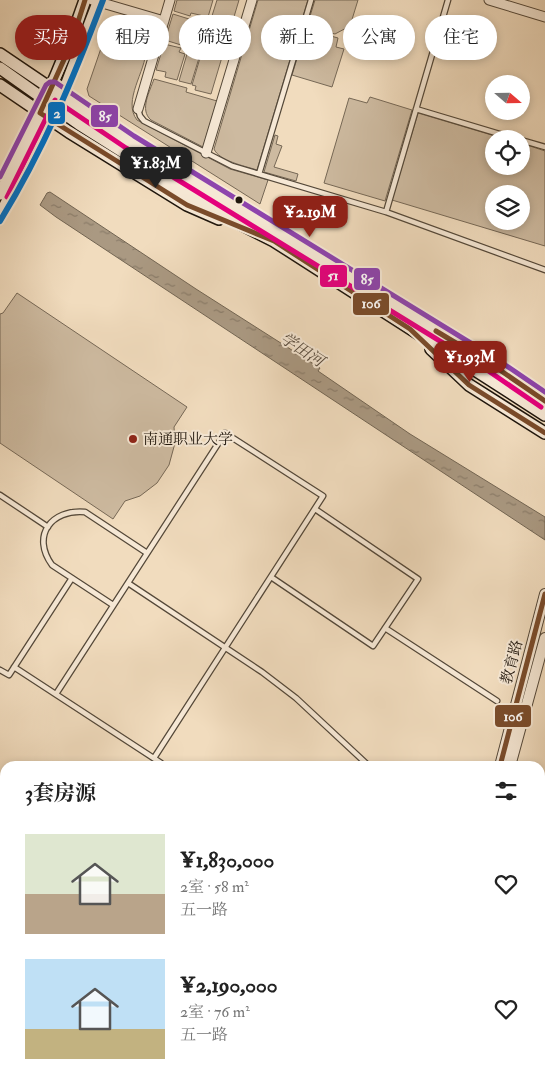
<!DOCTYPE html>
<html lang="zh">
<meta charset="utf-8">
<style>
body{margin:0;font-family:"IM FELL Double Pica","Noto Serif SC",serif;background:#f6f6f6;color:#222;height:100vh;display:flex;flex-direction:column;font-size:19px;white-space:nowrap}
*{box-sizing:border-box;margin:0}
p{font-size:16px;color:#767676}
.icon{flex:none;width:28px;height:28px;fill:none;stroke:currentColor;stroke-width:2;stroke-linecap:round;stroke-linejoin:round}
.map{position:relative;flex:1;overflow:hidden}
.side{position:absolute;left:0px;top:761px;width:545px;height:321px;display:flex;flex-direction:column;background:#fff;border-radius:15px 15px 0 0;box-shadow:0 2px 8px #0003}
.side>*{flex:none}
.hud{position:absolute;left:15px;top:15px;width:515px;height:45px;display:flex;gap:10px}
.needle{width:32px;rotate:110deg}
.buttons{position:absolute;left:485px;top:75px;display:grid;gap:10px}
.buttons a{display:grid;place-items:center;width:45px;height:45px;border-radius:50%;background:#fff;box-shadow:0 2px 8px #0003;font-size:25px}
.price{position:absolute;translate:-50% -42px;padding:0 11px;border-radius:10px;background:#8f2418;color:#fff;font-size:16px;line-height:32px;filter:drop-shadow(0 1px 2px #0008)}
.price::after{content:'';position:absolute;left:50%;top:30px;width:15px;height:11px;margin-left:-8px;background:inherit;clip-path:polygon(0 0,100% 0,50% 100%)}
.price.active{background:#222;color:#fff}
ul{padding:0;list-style:none}
li{display:flex;align-items:center;gap:15px;height:125px;padding:0 25px}
li span{display:grid;place-items:center;flex:none;width:140px;height:100px;border-radius:0px;color:#555}
li>.icon{margin-inline-start:auto}
span .icon{width:60px;height:60px;fill:#fffc;stroke-width:1}
li b{font-size:21px}
h2{display:flex;justify-content:space-between;align-items:center;height:60px;padding:0 25px;font-size:21px}
.tag{padding:0 18px;border-radius:22px;background:#fff;box-shadow:0 2px 8px #0003;font-size:18px;line-height:45px}
.tag.active{background:#8f2418;color:#fff}
.map>svg:first-child{display:block}
</style>
<div class="map">
<svg width="545" height="1082" viewBox="0 0 545 1082">
<defs>
<pattern id="water-ripples" width="26" height="14" patternUnits="userSpaceOnUse" patternTransform="scale(1.25)"><rect width="26" height="14" fill="#aa9982"/><path d="M2 4q2-2 4 0t4 0M15 11q2-2 4 0t4 0" fill="none" stroke="#8a7c69"/></pattern>
</defs>
<rect width="100%" height="100%" fill="#f1dcbe"/>
<filter id="stains"><feTurbulence type="fractalNoise" baseFrequency=".004" numOctaves="4"/><feColorMatrix values="0 0 0 0 .2 0 0 0 0 .09 0 0 0 0 .02 0 0 0 .5 -.17"/></filter>
<radialGradient id="worn" r=".72"><stop offset=".6" stop-color="#630" stop-opacity="0"/><stop offset="1" stop-color="#630" stop-opacity=".3"/></radialGradient>
<!-- grass -->
<path fill="#cdbaa0" stroke="#766856" fill-rule="evenodd" d="M177,0H213L208,17L191,13L190,16L174,11Z
M217,0H239L211,94L195,90L196,86L192,85L200,58L203,59L204,57L214,59V56L205,53L213,28L222,30L223,27L214,24L215,20L211,19Z
M258,0H308L257,170C245,166 219,161 214,149Z
M315,0H358L350,26L335,34L307,26Z
M173,14L189,19L181,45L165,40Z
M109,25L121,29L119,36L140,41L146,50C146,71 122,101 137,120L230,169L268,180L260,204L89,96L87,89Z
M306,29L338,38L336,47L344,49L332,87L292,75Z
M164,44L181,48L179,52L185,54L177,80L165,77L166,72L156,70Z
M187,54L199,58L191,84L179,81Z
M154,79L187,88L186,92L217,101L203,147L151,120C139,110 150,91 154,79Z
M370,97L412,110L385,201L324,183L349,98L367,103Z
M418,113L505,139H494V166H521V143L545,151V246L392,200ZM494,194H521V221H494Z
M275,135L278,136L276,144L282,146L274,167L298,174L296,181L264,172Z
M17,293L187,407L174,427L175,443L169,465L157,483L140,496L125,501L113,519L0,443V314L3,313Z"/>
<!-- water -->
<path fill="url(#water-ripples)" stroke="#726553" d="M50,192L196,289L320,368L318,371L410,434L545,517V540L56,217L40,205L47,193Z"/>
<g fill="none" stroke-linecap="round" stroke-linejoin="round">
<defs>
<path id="service" d="M138,109L140,116L144,121L232,166L386,212L545,270
M416,109L516,139
M521,140L545,147
M259,174L311,0
M386,212L448,0
M0,495L48,527
M271,577L373,646L418,579L315,509
M128,583L262,672L296,698L369,766
M113,605L52,565C31,536 51,509 85,512L147,553
M385,628L497,701
M14,667L161,763L162,766
M0,670L9,675L72,578
M56,694L225,433L323,496L154,758"/>
<path id="minor" d="M92,0L164,21
M489,0L545,17
M138,109L170,0
M206,153L252,0"/>
<path id="tertiary" d="M500,766L545,594
M510,766L545,638
M411,1082L413,1078
M425,1082L426,1078"/>
<path id="secondary" d="M0,54L130,142L491,364L545,401
M0,68L79,124L223,215L274,241L545,415
M0,85L69,132L187,205L219,219
M0,194C32,130 62,68 85,0
M0,215L62,96L99,0
M431,349L469,385L545,433"/>
</defs>
<!-- service casing -->
<use href="#service" stroke="#544839" stroke-width="7"/>
<!-- minor casing -->
<use href="#minor" stroke="#544839" stroke-width="11"/>
<!-- tertiary casing -->
<use href="#tertiary" stroke="#544839" stroke-width="12"/>
<!-- secondary casing -->
<use href="#secondary" stroke="#1f160d" stroke-width="14"/>
<!-- service -->
<use href="#service" stroke="#f6e8d5" stroke-width="4.5"/>
<!-- minor -->
<use href="#minor" stroke="#f6e8d5" stroke-width="9"/>
<!-- tertiary -->
<use href="#tertiary" stroke="#f6e8d5" stroke-width="10"/>
<!-- secondary -->
<use href="#secondary" stroke="#f6e8d5" stroke-width="11"/>
<defs>
<path id="bus-1" d="M85,0L71,44L40,113L187,205L274,241L410,329L469,385L545,433
M436,331L491,364L545,401
M500,766L545,594"/>
<path id="bus-2" d="M7,197L55,100L126,148L487,370L541,407"/>
<path id="bus-3" d="M0,177L46,85L50,82H55L134,136L495,358L545,392"/>
</defs>
<!-- bus-1 casing -->
<use href="#bus-1" stroke="#f6e8d5" stroke-width="9"/>
<!-- bus-2 casing -->
<use href="#bus-2" stroke="#f6e8d5" stroke-width="9"/>
<!-- bus-3 casing -->
<use href="#bus-3" stroke="#f6e8d5" stroke-width="9"/>
<!-- bus-1 -->
<use href="#bus-1" stroke="#7a4b2a" stroke-width="5"/>
<!-- bus-2 -->
<use href="#bus-2" stroke="#e5007d" stroke-width="5"/>
<!-- bus-3 -->
<use href="#bus-3" stroke="#8e44ad" stroke-width="5"/>
<defs>
<path id="metro-1" d="M0,221C43,151 74,77 103,0"/>
</defs>
<!-- metro-1 casing -->
<use href="#metro-1" stroke="#f6e8d5" stroke-width="10"/>
<!-- metro-1 -->
<use href="#metro-1" stroke="#0072c8" stroke-width="6"/>
</g>
<!-- markers -->
<circle fill="#1f160d" stroke="#f6e8d5" stroke-width="2" cx="239" cy="200" r="4.5"/>
<circle fill="#8f2418" stroke="#f6e8d5" stroke-width="2" cx="133" cy="439" r="5"/>
<g text-anchor="middle" dominant-baseline="central" stroke-width="4" stroke-linejoin="round" paint-order="stroke">
<!-- poi labels -->
<g font-size="15" fill="#1f160d" stroke="#f6e8d5" text-anchor="start">
<text x="143" y="439">南通职业大学</text>
</g>
<!-- street labels -->
<g font-size="15" fill="#1f160d" stroke="#f6e8d5">
<text transform="translate(512 662) rotate(-75)">教育路</text>
</g>
<!-- water labels -->
<g font-size="16" font-style="italic" fill="#574a3c" stroke="#f6e8d5">
<text transform="translate(302 350) rotate(33)">学田河</text>
</g>
</g>
<g stroke="#f6e8d5" stroke-width="2">
<rect x="47" y="101" width="19" height="24" rx="5" fill="#0072c8"/>
<rect x="90" y="104" width="29" height="24" rx="5" fill="#8e44ad"/>
<rect x="319" y="264" width="29" height="24" rx="5" fill="#e5007d"/>
<rect x="353" y="267" width="28" height="24" rx="5" fill="#8e44ad"/>
<rect x="352" y="292" width="38" height="24" rx="5" fill="#7a4b2a"/>
<rect x="494" y="704" width="38" height="24" rx="5" fill="#7a4b2a"/>
</g>
<g font-size="14" text-anchor="middle" font-weight="bold" fill="#fff">
<text x="57" y="118">2</text>
<text x="105" y="121">85</text>
<text x="333" y="280">51</text>
<text x="367" y="284">85</text>
<text x="371" y="308">106</text>
<text x="513" y="721">106</text>
</g>
<rect width="100%" height="100%" filter="url(#stains)"/>
<rect width="100%" height="100%" fill="url(#worn)"/>
</svg>
<div class="buttons">
<a><svg class="needle" viewBox="-14 -14 28 28"><path d="M0-13l5 13h-10z" fill="#e53935"/><path d="M0 13l5-13h-10z" fill="#767676"/></svg></a>
<a><svg class="icon" aria-label="locate" viewBox="0 0 24 24"><circle cx="12" cy="12" r="6"/><path d="M12 2v4M12 18v4M2 12h4M18 12h4"/></svg></a>
<a><svg class="icon" aria-label="layers" viewBox="0 0 24 24"><path d="M12 4l9 5-9 5-9-5zM3 14l9 5 9-5"/></svg></a>
</div>
<b class="price active" style="left:156px;top:189px">¥1.83M</b>
<b class="price" style="left:310px;top:238px">¥2.19M</b>
<b class="price" style="left:470px;top:383px">¥1.93M</b>
<div class="hud">
<a class="tag active">买房</a>
<a class="tag">租房</a>
<a class="tag">筛选</a>
<a class="tag">新上</a>
<a class="tag">公寓</a>
<a class="tag">住宅</a>
</div>
<section class="side">
<h2>3套房源<svg class="icon" aria-label="filters" viewBox="0 0 24 24"><path d="M4 7h16M4 17h16"/><circle cx="9" cy="7" r="2"/><circle cx="15" cy="17" r="2"/></svg></h2>
<ul>
<li><span style="background:linear-gradient(#dfe7d0 60%,#b9a48a 0)"><svg class="icon" aria-label="home" viewBox="0 0 24 24"><path d="M3 11l9-7 9 7M6 9v11h12V9"/></svg></span><div><b>¥1,830,000</b><p>2室 · 58 m²</p><p>五一路</p></div><svg class="icon" aria-label="heart" viewBox="0 0 24 24"><path d="M12 20l-8-8c-3-5 5-10 8-4 3-6 11-1 8 4z"/></svg></li>
<li><span style="background:linear-gradient(#bfe0f5 70%,#c2b280 0)"><svg class="icon" aria-label="home" viewBox="0 0 24 24"><path d="M3 11l9-7 9 7M6 9v11h12V9"/></svg></span><div><b>¥2,190,000</b><p>2室 · 76 m²</p><p>五一路</p></div><svg class="icon" aria-label="heart" viewBox="0 0 24 24"><path d="M12 20l-8-8c-3-5 5-10 8-4 3-6 11-1 8 4z"/></svg></li>
</ul>
</section>
</div>
